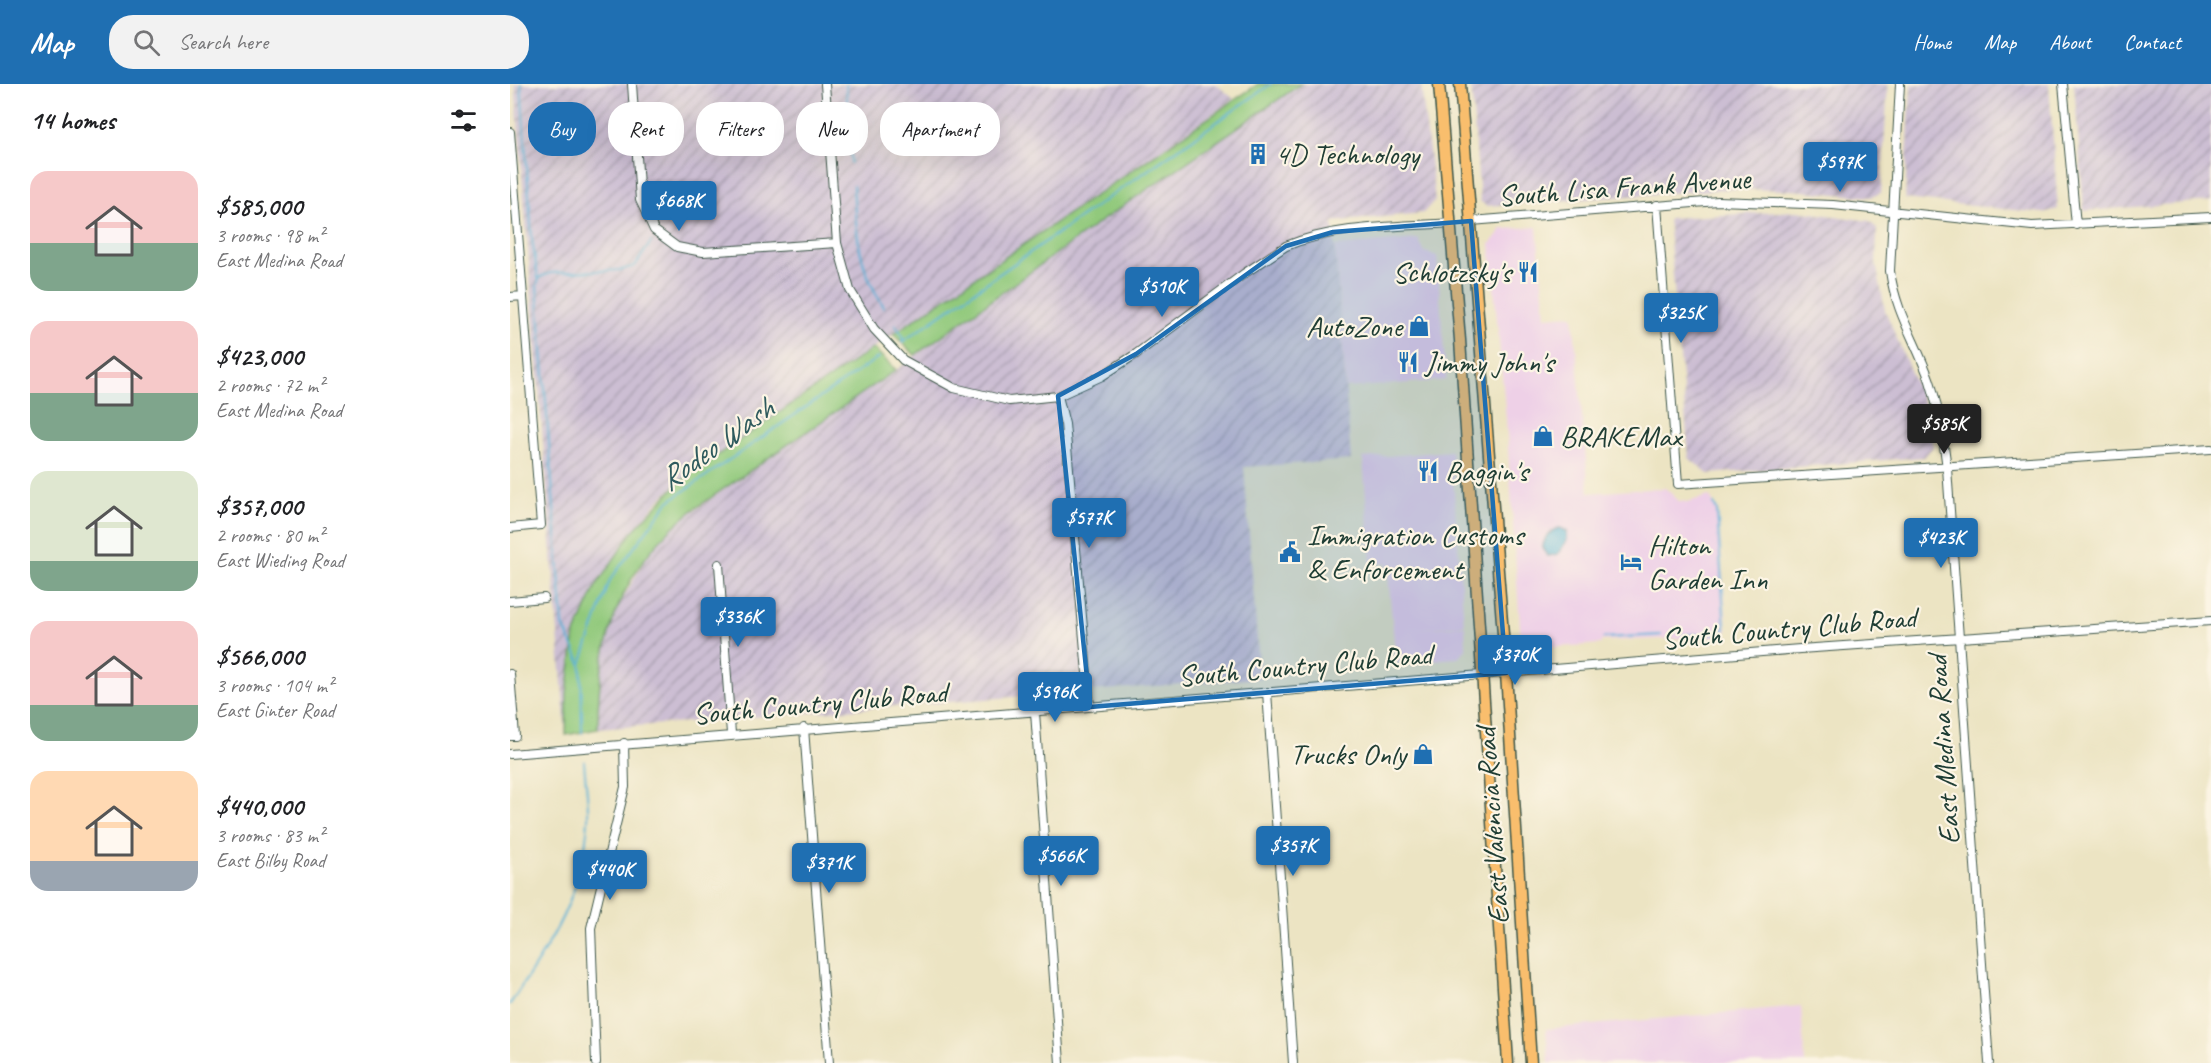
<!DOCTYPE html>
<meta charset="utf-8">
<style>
body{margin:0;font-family:Caveat,sans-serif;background:#f2f2f2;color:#202124;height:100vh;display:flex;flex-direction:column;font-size:22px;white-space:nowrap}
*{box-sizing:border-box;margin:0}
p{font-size:20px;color:#757577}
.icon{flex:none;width:33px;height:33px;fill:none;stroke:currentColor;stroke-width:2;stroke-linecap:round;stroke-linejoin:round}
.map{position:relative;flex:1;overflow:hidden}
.drawer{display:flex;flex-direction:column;background:#fff;width:510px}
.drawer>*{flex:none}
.guide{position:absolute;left:18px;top:18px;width:570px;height:54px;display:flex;gap:12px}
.price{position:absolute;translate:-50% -51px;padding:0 14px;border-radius:6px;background:#1f6fb2;color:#fff;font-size:20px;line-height:39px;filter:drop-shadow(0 2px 3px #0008)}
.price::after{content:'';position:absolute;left:50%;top:36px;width:18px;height:14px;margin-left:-9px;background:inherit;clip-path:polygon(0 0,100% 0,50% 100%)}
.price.current{background:#222;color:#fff}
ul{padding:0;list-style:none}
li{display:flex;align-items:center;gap:18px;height:150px;padding:0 30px}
li span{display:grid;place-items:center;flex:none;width:168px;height:120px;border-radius:18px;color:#555}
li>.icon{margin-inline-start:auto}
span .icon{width:72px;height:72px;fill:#fffc;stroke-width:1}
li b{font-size:26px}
h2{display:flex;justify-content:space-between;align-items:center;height:72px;padding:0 30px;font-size:26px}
.tag{padding:0 21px;border-radius:24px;background:#fff;box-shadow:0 6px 24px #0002;font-size:21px;line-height:54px}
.tag.current{background:#1f6fb2;color:#fff}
header{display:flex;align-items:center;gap:36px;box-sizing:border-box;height:84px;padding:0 30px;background:#1f6fb2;color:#fff}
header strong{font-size:28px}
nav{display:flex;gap:33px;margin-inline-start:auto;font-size:21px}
.search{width:420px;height:54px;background:#f2f2f2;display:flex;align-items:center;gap:15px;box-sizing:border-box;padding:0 21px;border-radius:24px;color:#757577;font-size:22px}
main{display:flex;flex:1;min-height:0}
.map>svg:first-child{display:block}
</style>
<header>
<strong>Map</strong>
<div class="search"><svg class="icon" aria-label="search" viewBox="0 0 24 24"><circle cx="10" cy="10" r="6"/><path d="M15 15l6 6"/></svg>Search here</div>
<nav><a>Home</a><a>Map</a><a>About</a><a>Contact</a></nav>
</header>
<main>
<section class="drawer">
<h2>14 homes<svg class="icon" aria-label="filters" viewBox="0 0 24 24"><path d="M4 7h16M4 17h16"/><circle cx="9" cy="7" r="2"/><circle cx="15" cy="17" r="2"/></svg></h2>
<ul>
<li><span style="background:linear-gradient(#f6c9c9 60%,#7fa58c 0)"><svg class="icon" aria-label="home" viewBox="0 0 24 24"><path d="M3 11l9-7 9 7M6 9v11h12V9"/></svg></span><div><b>$585,000</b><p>3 rooms · 98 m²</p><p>East Medina Road</p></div></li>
<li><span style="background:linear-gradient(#f6c9c9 60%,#7fa58c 0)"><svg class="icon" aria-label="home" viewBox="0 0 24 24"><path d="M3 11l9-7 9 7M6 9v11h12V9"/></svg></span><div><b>$423,000</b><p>2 rooms · 72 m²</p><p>East Medina Road</p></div></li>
<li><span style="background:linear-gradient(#dfe7d0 75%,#7fa58c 0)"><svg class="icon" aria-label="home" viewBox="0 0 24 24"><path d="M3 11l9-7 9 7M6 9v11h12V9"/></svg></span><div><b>$357,000</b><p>2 rooms · 80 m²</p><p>East Wieding Road</p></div></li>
<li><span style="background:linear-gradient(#f6c9c9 70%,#7fa58c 0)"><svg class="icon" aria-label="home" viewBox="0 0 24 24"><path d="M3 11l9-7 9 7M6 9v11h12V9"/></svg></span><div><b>$566,000</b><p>3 rooms · 104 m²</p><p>East Ginter Road</p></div></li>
<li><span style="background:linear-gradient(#ffd9b3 75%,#9aa5b1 0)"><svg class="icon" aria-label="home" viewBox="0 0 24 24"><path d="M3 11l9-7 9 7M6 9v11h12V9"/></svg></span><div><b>$440,000</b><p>3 rooms · 83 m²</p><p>East Bilby Road</p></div></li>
</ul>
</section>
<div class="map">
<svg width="1701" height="979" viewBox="0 0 1701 979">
<defs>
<pattern id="industrial-furrows" width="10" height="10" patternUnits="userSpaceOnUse" patternTransform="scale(1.5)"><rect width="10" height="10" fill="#ccbed3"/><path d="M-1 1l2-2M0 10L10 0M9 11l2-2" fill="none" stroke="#a59cac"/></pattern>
</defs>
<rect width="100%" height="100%" fill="#fcf5e5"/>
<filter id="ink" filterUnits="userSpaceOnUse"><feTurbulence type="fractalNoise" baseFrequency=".0167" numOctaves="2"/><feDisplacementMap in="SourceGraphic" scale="12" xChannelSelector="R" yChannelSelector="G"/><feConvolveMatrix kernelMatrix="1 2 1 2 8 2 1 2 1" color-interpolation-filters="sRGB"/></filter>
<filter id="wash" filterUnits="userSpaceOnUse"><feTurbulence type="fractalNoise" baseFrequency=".008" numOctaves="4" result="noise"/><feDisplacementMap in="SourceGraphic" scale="24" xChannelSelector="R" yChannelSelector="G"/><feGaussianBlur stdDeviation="1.35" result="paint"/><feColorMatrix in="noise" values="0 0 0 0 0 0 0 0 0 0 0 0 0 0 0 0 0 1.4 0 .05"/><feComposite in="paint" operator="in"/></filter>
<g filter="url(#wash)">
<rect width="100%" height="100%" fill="#ece4c3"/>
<!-- built -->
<path fill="#eed0e7" d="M1027,143L1035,233L1063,231L1079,409L1155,404L1169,417L1177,418L1199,412L1208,425L1217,547L1212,553L1091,557V560L1019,565L1011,558L996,334L980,160L992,145Z
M908,155L915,168L927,172L936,296L836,304L825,162Z
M941,367L954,541L901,545L955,542L956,565L948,574L886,579L877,479L861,480L853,374Z
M1291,922L1295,979H1039L1036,945Z"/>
<!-- industrial -->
<path fill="url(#industrial-furrows)" d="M5,0H706L724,15L169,398L150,415L122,448L86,502L65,550L57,609L56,651Z
M791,0H911L925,116L913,129L823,138L841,376L734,383L750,594L88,645V594L103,532L140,466L159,444L386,286L594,135Z
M961,0H1378L1371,109L1361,113L1281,106L1219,105L976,122L970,117Z
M1401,0H1539L1548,125L1533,129L1395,115Z
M1564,0H1701V117L1574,127Z
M1287,127L1360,137L1367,145L1366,179L1375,226L1415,322L1423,363L1414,373L1198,390L1179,374L1158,134Z"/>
<!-- green -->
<path fill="#91c97c" stroke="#588358" stroke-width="1.5" d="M748,0H791L594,135L405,271L383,250Z
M363,264L386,286L183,426C111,481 87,556 88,645L56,651L57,609L65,550L86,502L122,448L169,398Z"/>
<!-- water -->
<path fill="#5bb3d8" stroke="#3d7886" stroke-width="1.5" d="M1050,444L1057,447V456L1048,470L1038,472L1033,466C1032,456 1041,445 1050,444Z"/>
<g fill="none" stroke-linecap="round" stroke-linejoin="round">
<!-- stream -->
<path stroke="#5bb3d8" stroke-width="2" d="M11,0L22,155L28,194
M336,0L341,79
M343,102C346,148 348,184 374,223
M385,240L393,252L392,258
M392,258L761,0
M1173,551L1202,550L1215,545L1207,427L1204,420
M1093,554L1151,551
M71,580L53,541L27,201L30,193L41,189L111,186L125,182L141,158
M72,649L71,580L100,496L158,418L369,273
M0,920C39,861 74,810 78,736C79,717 75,696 74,677"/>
</g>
</g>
<g filter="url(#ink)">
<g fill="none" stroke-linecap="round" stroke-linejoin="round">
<defs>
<path id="minor" d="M122,0L130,116L144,146L167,163L193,168L327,159
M315,0L327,159L340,206L364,245L393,276L444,304L499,317L548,312L592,292L626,270L735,189L776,162C828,141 886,143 941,139
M1390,0L1380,187C1386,230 1406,257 1420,297C1429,325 1433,354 1437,384L1479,979
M1553,0L1566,141
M0,48L31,441L0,444
M1147,121L1168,400L1701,365
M961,137L1208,117L1323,121L1522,142L1701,133
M0,213L13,212
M548,312L555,340L580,623
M209,480L221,650
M0,517L34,514
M0,590L5,652H0
M757,608L783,979
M525,628L550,979
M294,644L319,979
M0,670L1290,565L1701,537
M86,979L81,844L115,703L114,659"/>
<path id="major" d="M929,0L950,256L998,979
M950,0L996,589L1021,979"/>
</defs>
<!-- minor casing -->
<use href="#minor" stroke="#3e5649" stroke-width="10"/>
<!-- major casing -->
<use href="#major" stroke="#3e5649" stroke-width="13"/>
<!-- minor -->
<use href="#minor" stroke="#fff" stroke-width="8"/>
<!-- major -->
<use href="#major" stroke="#f9be6d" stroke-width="10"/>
</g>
</g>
<!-- marked area -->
<path fill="#1f6fb2" fill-opacity="0.2" stroke="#1f6fb2" stroke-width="4.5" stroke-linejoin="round" d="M961,137L996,589L580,623L548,312L626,270L776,162L823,148Z"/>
<!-- icons -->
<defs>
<symbol id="building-bare" viewBox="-9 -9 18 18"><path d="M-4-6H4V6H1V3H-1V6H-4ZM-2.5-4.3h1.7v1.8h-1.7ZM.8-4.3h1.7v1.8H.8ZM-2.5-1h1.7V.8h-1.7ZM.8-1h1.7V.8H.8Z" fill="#1f6fb2" stroke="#fcf5e5" stroke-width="2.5" paint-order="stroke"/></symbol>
<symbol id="restaurant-bare" viewBox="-9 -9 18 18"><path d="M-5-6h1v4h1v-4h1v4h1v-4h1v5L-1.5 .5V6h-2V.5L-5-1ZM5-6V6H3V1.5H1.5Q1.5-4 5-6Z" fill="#1f6fb2" stroke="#fcf5e5" stroke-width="2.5" paint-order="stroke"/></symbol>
<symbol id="shop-bare" viewBox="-9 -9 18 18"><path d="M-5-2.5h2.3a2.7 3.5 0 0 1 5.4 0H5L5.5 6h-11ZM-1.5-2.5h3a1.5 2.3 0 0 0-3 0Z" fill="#1f6fb2" stroke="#fcf5e5" stroke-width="2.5" paint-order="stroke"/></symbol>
<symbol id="civic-bare" viewBox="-9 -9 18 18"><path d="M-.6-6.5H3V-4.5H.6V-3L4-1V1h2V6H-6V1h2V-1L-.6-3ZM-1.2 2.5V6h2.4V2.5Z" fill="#1f6fb2" stroke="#fcf5e5" stroke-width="2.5" paint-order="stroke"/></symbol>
<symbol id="hotel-bare" viewBox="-9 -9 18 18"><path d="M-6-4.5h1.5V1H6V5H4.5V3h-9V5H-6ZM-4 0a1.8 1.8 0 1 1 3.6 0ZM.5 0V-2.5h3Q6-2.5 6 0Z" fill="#1f6fb2" stroke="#fcf5e5" stroke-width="2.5" paint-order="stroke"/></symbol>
</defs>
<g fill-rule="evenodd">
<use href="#building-bare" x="733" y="55" width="30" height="30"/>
<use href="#restaurant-bare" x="1003" y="173" width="30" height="30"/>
<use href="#shop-bare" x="894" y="227" width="30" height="30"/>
<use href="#restaurant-bare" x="883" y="263" width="30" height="30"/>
<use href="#shop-bare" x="1018" y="337" width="30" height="30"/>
<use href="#restaurant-bare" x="903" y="372" width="30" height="30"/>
<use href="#civic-bare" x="765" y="453" width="30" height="30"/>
<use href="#hotel-bare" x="1106" y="463" width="30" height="30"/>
<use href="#shop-bare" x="898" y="655" width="30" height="30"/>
</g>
<g text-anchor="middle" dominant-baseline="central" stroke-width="4.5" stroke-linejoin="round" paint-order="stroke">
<!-- poi labels -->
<g font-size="30" fill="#1f3d34" stroke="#fcf5e5" text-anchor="start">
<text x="765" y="70">4D Technology</text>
<text x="1001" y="188" text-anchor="end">Schlotzsky's</text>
<text x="892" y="242" text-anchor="end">AutoZone</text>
<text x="915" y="278">Jimmy John's</text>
<text x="1050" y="352">BRAKEMax</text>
<text x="935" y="387">Baggin's</text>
<text x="797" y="451">Immigration Customs<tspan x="797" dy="34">&amp; Enforcement</tspan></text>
<text x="1138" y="461">Hilton<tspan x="1138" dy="34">Garden Inn</tspan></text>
<text x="896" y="670" text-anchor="end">Trucks Only</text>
</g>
<!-- street labels -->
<g font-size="30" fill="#1f3d34" stroke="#fcf5e5">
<text transform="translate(1114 103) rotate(-4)">South Lisa Frank Avenue</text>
<text transform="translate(1279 544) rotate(-5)">South Country Club Road</text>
<text transform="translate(795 581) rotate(-5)">South Country Club Road</text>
<text transform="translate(310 619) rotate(-5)">South Country Club Road</text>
<text transform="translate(1433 666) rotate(-94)">East Medina Road</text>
<text transform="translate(982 742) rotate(-94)">East Valencia Road</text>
</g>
<!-- water labels -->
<g font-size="32" font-style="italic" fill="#2e5a5d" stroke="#fcf5e5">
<text transform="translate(206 360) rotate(-36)">Rodeo Wash</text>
</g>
</g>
</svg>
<b class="price" style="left:1330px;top:109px">$597K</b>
<b class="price" style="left:169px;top:148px">$668K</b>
<b class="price" style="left:652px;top:234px">$510K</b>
<b class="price" style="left:1171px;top:260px">$325K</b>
<b class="price current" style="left:1434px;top:371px">$585K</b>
<b class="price" style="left:579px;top:465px">$577K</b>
<b class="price" style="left:1431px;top:485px">$423K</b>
<b class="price" style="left:228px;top:564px">$336K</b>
<b class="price" style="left:1005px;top:602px">$370K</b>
<b class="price" style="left:545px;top:639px">$596K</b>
<b class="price" style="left:783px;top:793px">$357K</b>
<b class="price" style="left:551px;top:803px">$566K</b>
<b class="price" style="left:319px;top:810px">$371K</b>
<b class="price" style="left:100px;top:817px">$440K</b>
<div class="guide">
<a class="tag current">Buy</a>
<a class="tag">Rent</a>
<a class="tag">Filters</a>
<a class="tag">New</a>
<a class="tag">Apartment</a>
</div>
</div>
</main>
